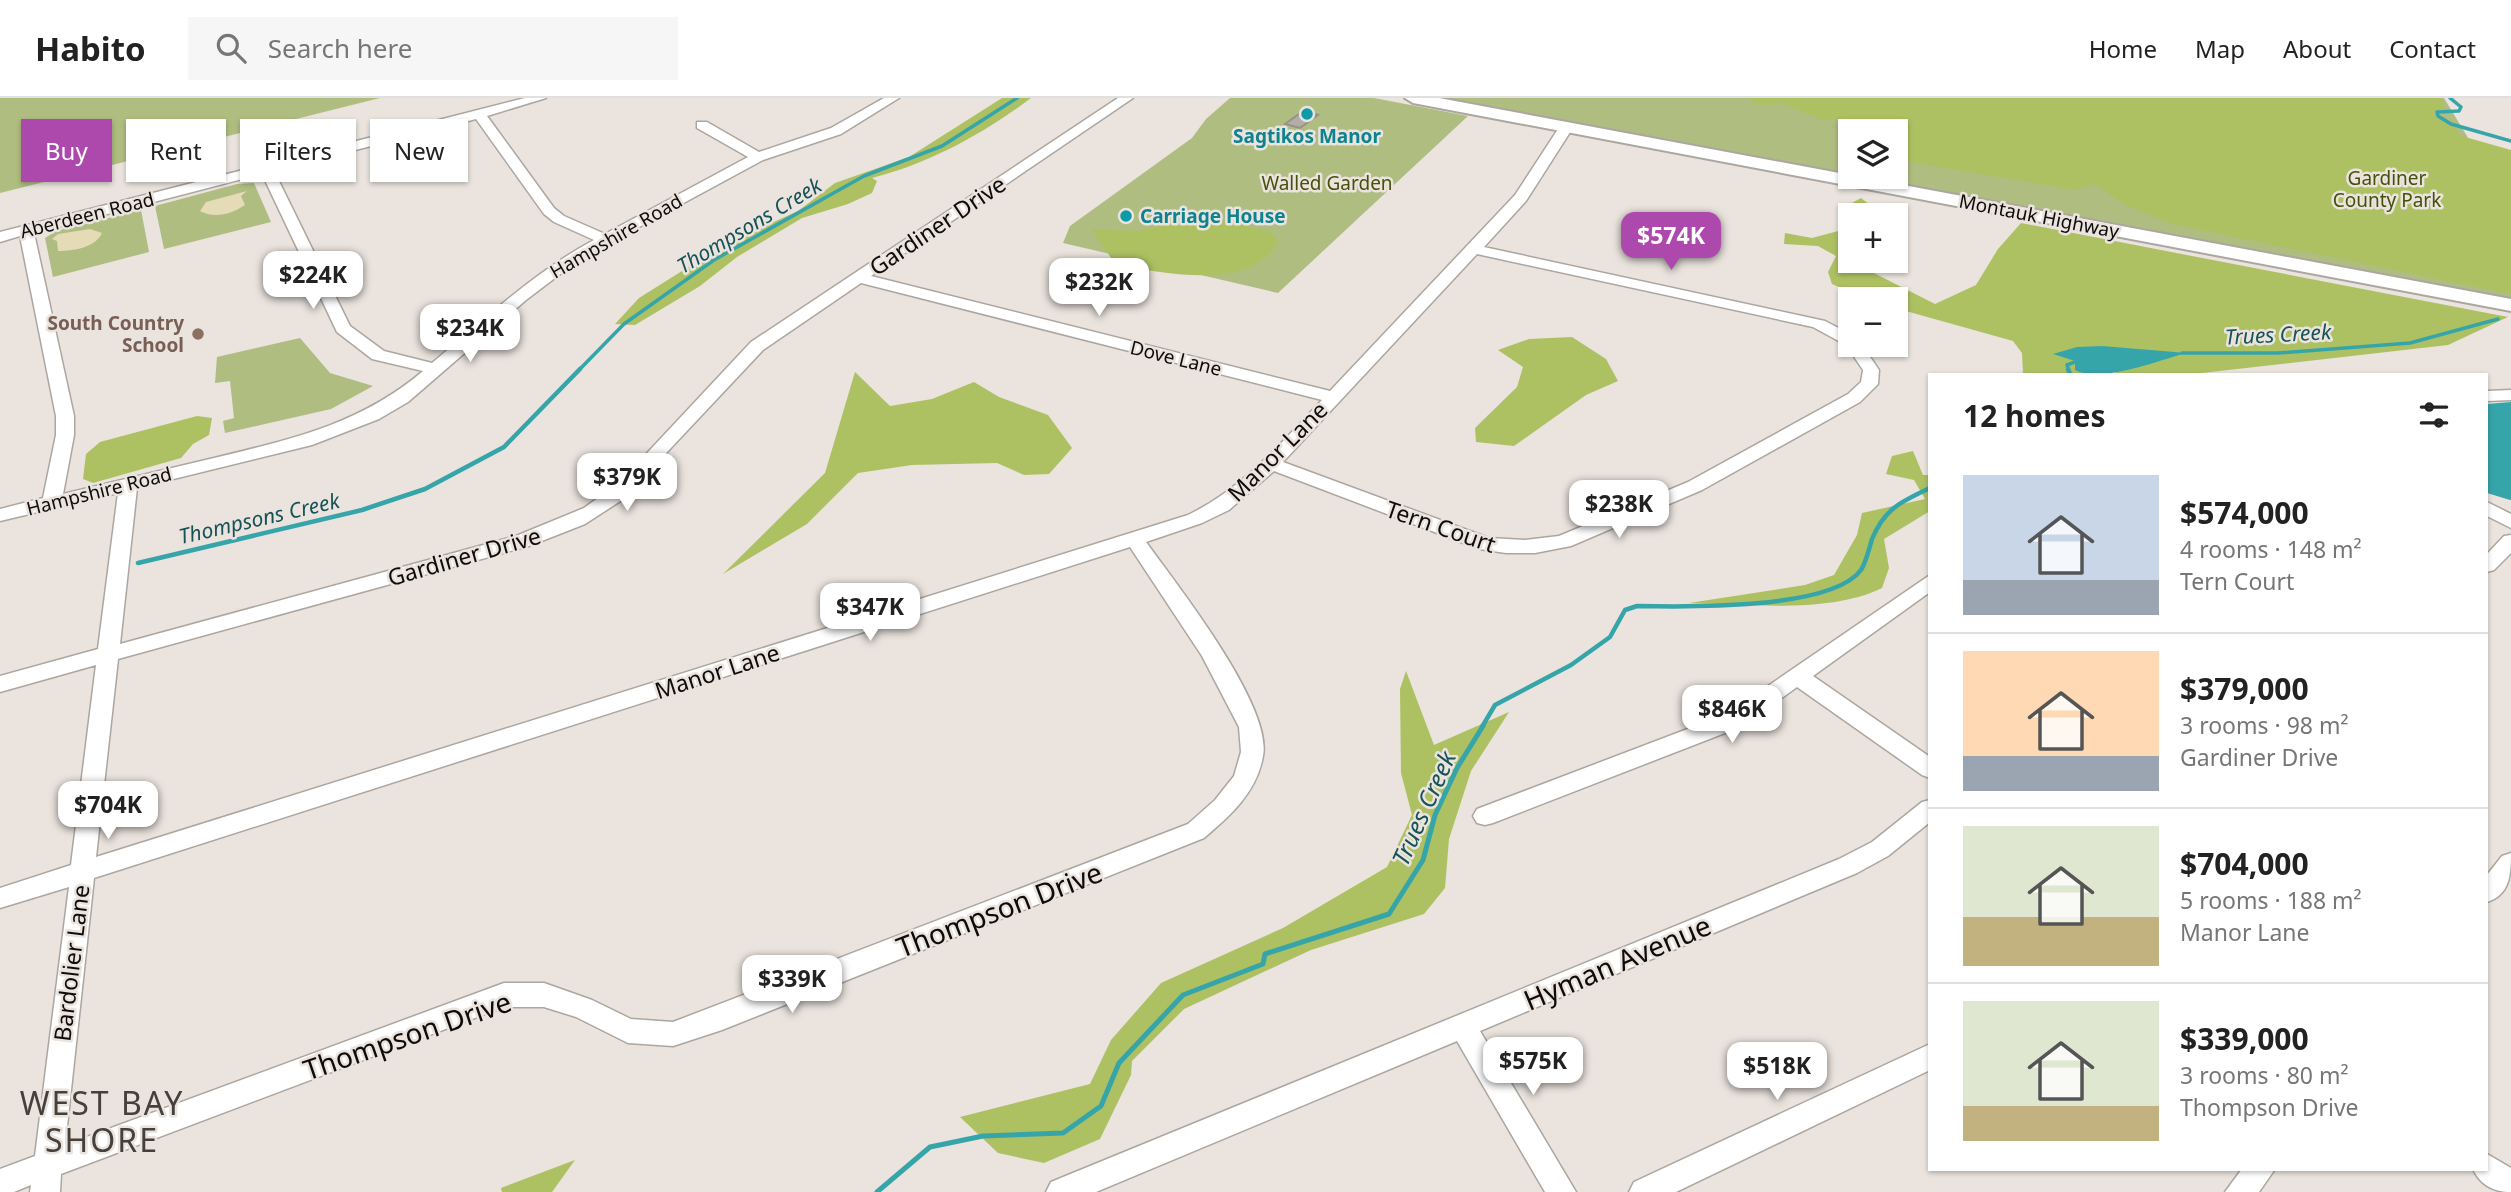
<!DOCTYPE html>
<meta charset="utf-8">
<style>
body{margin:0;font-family:"Noto Sans",sans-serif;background:#f6f6f6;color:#222;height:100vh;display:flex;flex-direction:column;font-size:26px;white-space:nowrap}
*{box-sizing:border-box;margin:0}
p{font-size:23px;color:#767676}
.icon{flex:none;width:38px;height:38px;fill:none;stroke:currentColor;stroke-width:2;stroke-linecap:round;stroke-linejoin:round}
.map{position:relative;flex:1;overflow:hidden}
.drawer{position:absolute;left:1928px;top:275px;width:560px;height:798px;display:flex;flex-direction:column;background:#fff;border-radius:0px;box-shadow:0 2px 5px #0004}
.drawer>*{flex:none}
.banner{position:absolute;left:21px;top:21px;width:665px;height:63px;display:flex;gap:14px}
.controls{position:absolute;left:1838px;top:21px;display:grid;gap:14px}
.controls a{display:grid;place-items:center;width:70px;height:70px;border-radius:0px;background:#fff;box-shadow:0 2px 5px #0004;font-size:35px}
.price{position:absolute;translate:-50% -60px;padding:0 16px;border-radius:14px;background:#fff;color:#222;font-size:23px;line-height:46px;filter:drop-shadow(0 2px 4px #0008)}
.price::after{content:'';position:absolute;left:50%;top:42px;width:21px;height:16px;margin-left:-10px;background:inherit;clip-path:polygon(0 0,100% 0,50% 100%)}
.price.on{background:#ad48ad;color:#fff}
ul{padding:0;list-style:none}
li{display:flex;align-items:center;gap:21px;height:175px;padding:0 35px}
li+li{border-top:2px solid #e0e0e0}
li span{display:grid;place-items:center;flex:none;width:196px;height:140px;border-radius:0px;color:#555}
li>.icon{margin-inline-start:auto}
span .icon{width:84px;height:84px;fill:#fffc;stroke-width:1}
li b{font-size:30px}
h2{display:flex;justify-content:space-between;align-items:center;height:84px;padding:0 35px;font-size:30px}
.tag{padding:0 24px;border-radius:0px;background:#fff;box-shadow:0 2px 5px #0004;font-size:24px;line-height:63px}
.tag.on{background:#ad48ad;color:#fff}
header{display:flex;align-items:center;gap:42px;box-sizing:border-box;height:98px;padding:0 35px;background:#fff;border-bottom:2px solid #e0e0e0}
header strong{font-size:33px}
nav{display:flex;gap:38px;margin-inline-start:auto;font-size:24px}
.search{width:490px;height:63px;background:#f6f6f6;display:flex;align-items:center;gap:18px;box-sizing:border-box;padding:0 24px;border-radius:0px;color:#767676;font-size:26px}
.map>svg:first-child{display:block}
</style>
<header>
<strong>Habito</strong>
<div class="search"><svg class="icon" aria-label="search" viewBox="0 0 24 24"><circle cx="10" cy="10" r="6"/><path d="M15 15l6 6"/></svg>Search here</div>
<nav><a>Home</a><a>Map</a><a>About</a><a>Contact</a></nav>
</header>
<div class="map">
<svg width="2511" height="1094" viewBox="0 0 2511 1094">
<rect width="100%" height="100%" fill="#eae3de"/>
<!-- green -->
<path fill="#afbd80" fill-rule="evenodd" d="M0,0H380L0,95Z
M1230,0H1374L1468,18L1278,195L1063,145L1070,128L1192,40L1206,21Z
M1414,0H2444L2511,111V208ZM1850,33H1895V79H1850Z
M254,85L271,124L164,151L155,108L237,86Z
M141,112L149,154L53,179L45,140L56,133Z
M300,240L330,275L373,288L331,311L225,335L223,323L234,320L230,283L215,285L217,259Z"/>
<!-- forest -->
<path fill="#adc163" d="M1002,0H1031C983,36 930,65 872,80L877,83L872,95L848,106L802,120L737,159L700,188L635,227L615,226L639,200L725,146L798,113L835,85L909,59Z
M1747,0H2441L2445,10L2432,14L2458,33V37L2511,52V196L2171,126L2124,106L2095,86L2075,92L1914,65L1895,59V33H1864L1858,23L1822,22L1784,6L1759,7Z
M1861,100L1883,117H1850V163H1871L1866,171L1935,206L1976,187L1998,151L2021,125L2508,219L2448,247L2193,276H2110L2183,256L2075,263L2076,272L2084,276H2023L2022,255L2013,243L1895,210V201C1871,201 1854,197 1832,186L1828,174L1836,158L1818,148L1784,146L1785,135L1812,140L1842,132L1850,106Z
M1190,122L1238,126L1271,134L1278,144C1250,195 1163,174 1116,167L1091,131L1136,133Z
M1572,239L1606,261L1618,283L1586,297L1514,348L1476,344L1475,330L1517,289L1523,269L1498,252L1529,241Z
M855,274L890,308L932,301L974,284L999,299L1048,317L1072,350L1049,376L1024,377L997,365L912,367L858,375L807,426L723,476L825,375Z
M197,318L212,320L209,337L193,346L181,360L93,385L83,381L86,356L100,344Z
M1913,353L1923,377H1930V413L1884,441L1889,470L1882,490C1830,516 1746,506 1689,505L1805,487L1834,477L1857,437L1862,415L1925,401L1914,382L1886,376L1892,358Z
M1406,573L1434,647L1509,614L1471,673L1449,741L1445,790L1424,816L1311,852L1184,911L1132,963L1131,977L1100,1041L1044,1065L998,1055L960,1019L1090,986L1111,942L1161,885L1283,830L1387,769L1412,717L1401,675L1400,591Z
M575,1062L552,1094H502L501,1090Z"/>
<!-- sand -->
<path fill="#e5dbb6" d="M247,93L241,98L245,107C232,116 214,121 200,113L206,104Z
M90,131L102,135C95,150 73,153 58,153L57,143L52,141L58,136Z"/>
<!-- water -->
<path fill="#36a5aa" d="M2102,248L2187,255C2159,262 2100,286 2075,272V263L2053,256L2077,249Z
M2511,304V402H2510L2487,395V306Z"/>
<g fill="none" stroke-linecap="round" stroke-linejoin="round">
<!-- stream-far2 -->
<path stroke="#36a5aa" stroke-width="3.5" d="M2450,0L2461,9L2459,13L2437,14L2438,18L2451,26L2511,43
M2182,255H2278L2410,245L2498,221
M578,273L624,226L714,162L864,78L942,48L1017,0
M2069,273L2067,267L2080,262"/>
<!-- stream-far1 -->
<path stroke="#36a5aa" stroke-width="4.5" d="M2068,271L2070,276
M138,465L362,412L425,391L504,349L580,271
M1482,629L1495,607L1571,567L1610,539L1625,512L1637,508C1686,509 1831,512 1861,472C1866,464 1869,451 1872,441C1885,410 1901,404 1930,390"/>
<!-- stream -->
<path stroke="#36a5aa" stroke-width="5" d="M877,1094L930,1049L983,1038L1063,1035L1101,1008L1119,965L1183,897L1263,866L1265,856L1389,816L1423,762L1435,717L1457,670L1483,628"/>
</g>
<!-- building -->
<path fill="#b3ada8" stroke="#97918c" stroke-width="2" d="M1303,13L1318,17L1300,30L1285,26Z"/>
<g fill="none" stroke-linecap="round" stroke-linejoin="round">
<defs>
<path id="minor" d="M525,0H546L487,18L554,110L564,118L605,136L748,59L697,30V24H707L759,54L831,30L884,0H899L841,36L763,62L580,161L526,202L408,304L379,321L312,347L137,390L120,546L516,438L584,410L620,384L751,244L1118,0H1133L871,178L1330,293L1515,97L1562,25L1567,24L1574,28L1526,103L1484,149L1825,223L1850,236V247H1862L1879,272L1878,286L1860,304L1702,392L1571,448L1535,455H1506L1479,451L1274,373L1229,412L1202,425L1146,444C1177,487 1273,608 1263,658C1257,694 1230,718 1204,740L722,932L673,948L628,945L576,919L544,909H504L61,1076L60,1094H30L31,1087L14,1094H0V1071L35,1058L69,789L0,810V790L71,767L96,567L0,594V578L98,551L118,395L0,423V411L43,400L56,337V318L20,138L0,144V134ZM476,21L544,116L554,124L594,142C534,174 484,222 432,265L384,253L350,228L274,73ZM262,76L337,234L372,261L423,273C361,326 292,341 214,360C163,372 113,384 63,396L74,337V318L34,135ZM1477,156L1813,229L1846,247L1863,272L1861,284L1848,296L1688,384L1559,438L1525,442L1489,440L1283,364ZM861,185L1322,302C1281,345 1242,391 1188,417L96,759L118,561L529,448L585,426L622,402L763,252ZM1130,449L1202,558L1239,629L1241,654L1234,678L1215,702L1188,726L673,924L631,921L592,902L544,885H504L65,1047L94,780Z
M2511,292V302L2487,303V293Z
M2487,404L2511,416V430L2487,418Z
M2511,437V455L2494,472L2487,474V456L2504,438Z
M1930,477V494L1813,578L1930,659V680L1922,677L1797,589L1743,628L1493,725L1485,727L1477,725L1473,718L1477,711L1727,616Z
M1930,702V724L1888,758L1857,775L1480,933L1576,1094H1545L1457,943L1096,1094H1046L1051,1084L1839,761L1872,744L1922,704Z
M2511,755C2511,776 2510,797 2487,804V777L2502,758Z
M1930,946V972L1676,1094H1629L1634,1084Z
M2487,1056L2511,1070V1094C2494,1094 2480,1087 2473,1071H2487Z
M2242,1071H2275L2259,1094H2225Z"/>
<path id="major" d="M1405,0H1439L2511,201V213L1413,5Z"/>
</defs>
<!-- minor casing -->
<use href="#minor" stroke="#aca6a0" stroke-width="3"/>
<!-- major casing -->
<use href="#major" stroke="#aca6a0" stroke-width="4"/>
<!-- minor -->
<use href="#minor" fill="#fff" fill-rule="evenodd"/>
<!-- major -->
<use href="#major" fill="#fff" fill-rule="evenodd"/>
</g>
<!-- markers -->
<g fill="#0f9aa8" stroke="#eae3de" stroke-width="2.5">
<circle cx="1307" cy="16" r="7"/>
<circle cx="1126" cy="118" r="7"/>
</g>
<circle fill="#8d6e63" stroke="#eae3de" stroke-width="2.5" cx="198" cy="236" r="7"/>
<g text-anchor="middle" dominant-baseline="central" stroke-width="5" stroke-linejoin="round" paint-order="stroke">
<!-- far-culture labels -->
<g font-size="19" font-weight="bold" fill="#0d838f" stroke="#eae3de">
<text x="1307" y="38">Sagtikos Manor</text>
<text x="1140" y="118" text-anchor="start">Carriage House</text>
</g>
<!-- far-park labels -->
<g font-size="19" fill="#455109" stroke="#eae3de">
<text x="2387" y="80">Gardiner<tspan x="2387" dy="22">County Park</tspan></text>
<text x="1327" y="85">Walled Garden</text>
</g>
<!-- far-street labels -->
<g font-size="19" fill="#0e0c0a" stroke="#eae3de">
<text transform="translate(87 117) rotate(-14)">Aberdeen Road</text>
<text transform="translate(2039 118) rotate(11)">Montauk Highway</text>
<text transform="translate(616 138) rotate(-30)">Hampshire Road</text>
<text transform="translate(1176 260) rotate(14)">Dove Lane</text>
<text transform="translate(99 393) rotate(-14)">Hampshire Road</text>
</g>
<!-- far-education labels -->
<g font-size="19" font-weight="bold" fill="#785e54" stroke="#eae3de" text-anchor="end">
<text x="184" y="225">South Country<tspan x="184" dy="22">School</tspan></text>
</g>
<!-- far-water labels -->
<g font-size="21" font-style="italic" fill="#155356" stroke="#eae3de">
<text transform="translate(749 127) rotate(-31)">Thompsons Creek</text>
<text transform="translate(2278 236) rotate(-3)">Trues Creek</text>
<text transform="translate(259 420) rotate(-13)">Thompsons Creek</text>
</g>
<!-- street labels -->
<g font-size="23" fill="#0e0c0a" stroke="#eae3de">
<text transform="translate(937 127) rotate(-34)">Gardiner Drive</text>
<text transform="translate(1277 353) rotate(-45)">Manor Lane</text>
<text transform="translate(1441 428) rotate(19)">Tern Court</text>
<text transform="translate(464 458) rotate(-16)">Gardiner Drive</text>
<text transform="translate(717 573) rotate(-18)">Manor Lane</text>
<text transform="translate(71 865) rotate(-83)">Bardolier Lane</text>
</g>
<!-- water labels -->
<g font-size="24" font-style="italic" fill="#155356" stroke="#eae3de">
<text transform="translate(1423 710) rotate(-66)">Trues Creek</text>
</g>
<!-- near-street labels -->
<g font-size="28" fill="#0e0c0a" stroke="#eae3de">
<text transform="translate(999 811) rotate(-21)">Thompson Drive</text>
<text transform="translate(1617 864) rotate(-23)">Hyman Avenue</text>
<text transform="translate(407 937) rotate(-19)">Thompson Drive</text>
</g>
<!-- near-quarter labels -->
<g font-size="32" letter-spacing="2" fill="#45403b" stroke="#eae3de">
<text x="102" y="1004">WEST BAY<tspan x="102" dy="37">SHORE</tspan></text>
</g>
</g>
</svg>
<div class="controls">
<a><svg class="icon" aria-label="layers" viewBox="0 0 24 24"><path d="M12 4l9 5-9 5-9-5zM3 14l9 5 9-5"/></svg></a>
<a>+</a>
<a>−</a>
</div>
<b class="price on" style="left:1671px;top:174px">$574K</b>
<b class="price" style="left:313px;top:213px">$224K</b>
<b class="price" style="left:1099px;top:220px">$232K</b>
<b class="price" style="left:470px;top:266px">$234K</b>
<b class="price" style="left:627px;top:415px">$379K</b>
<b class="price" style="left:1619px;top:442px">$238K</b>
<b class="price" style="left:870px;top:545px">$347K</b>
<b class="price" style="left:1732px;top:647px">$846K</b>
<b class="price" style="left:108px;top:743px">$704K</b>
<b class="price" style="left:792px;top:917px">$339K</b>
<b class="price" style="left:1533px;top:999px">$575K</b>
<b class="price" style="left:1777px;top:1004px">$518K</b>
<div class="banner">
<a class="tag on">Buy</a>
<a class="tag">Rent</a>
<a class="tag">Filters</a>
<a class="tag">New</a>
</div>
<section class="drawer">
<h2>12 homes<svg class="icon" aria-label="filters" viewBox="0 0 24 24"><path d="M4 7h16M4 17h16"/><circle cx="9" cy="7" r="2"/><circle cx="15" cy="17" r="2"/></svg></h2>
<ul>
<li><span style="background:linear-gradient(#c9d6e8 75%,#9aa5b1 0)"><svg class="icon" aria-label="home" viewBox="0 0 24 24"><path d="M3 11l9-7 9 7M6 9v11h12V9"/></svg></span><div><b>$574,000</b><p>4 rooms · 148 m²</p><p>Tern Court</p></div></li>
<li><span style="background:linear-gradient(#ffd9b3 75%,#9aa5b1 0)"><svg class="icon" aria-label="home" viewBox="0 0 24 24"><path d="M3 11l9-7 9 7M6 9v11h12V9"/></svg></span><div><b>$379,000</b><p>3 rooms · 98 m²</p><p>Gardiner Drive</p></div></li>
<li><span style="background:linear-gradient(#dfe7d0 65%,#c2b280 0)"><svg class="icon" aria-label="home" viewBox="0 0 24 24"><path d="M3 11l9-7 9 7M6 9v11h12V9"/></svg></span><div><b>$704,000</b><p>5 rooms · 188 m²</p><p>Manor Lane</p></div></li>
<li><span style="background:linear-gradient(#dfe7d0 75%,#c2b280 0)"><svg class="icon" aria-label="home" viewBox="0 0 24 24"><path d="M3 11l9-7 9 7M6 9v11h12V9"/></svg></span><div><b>$339,000</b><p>3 rooms · 80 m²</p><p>Thompson Drive</p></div></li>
</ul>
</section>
</div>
